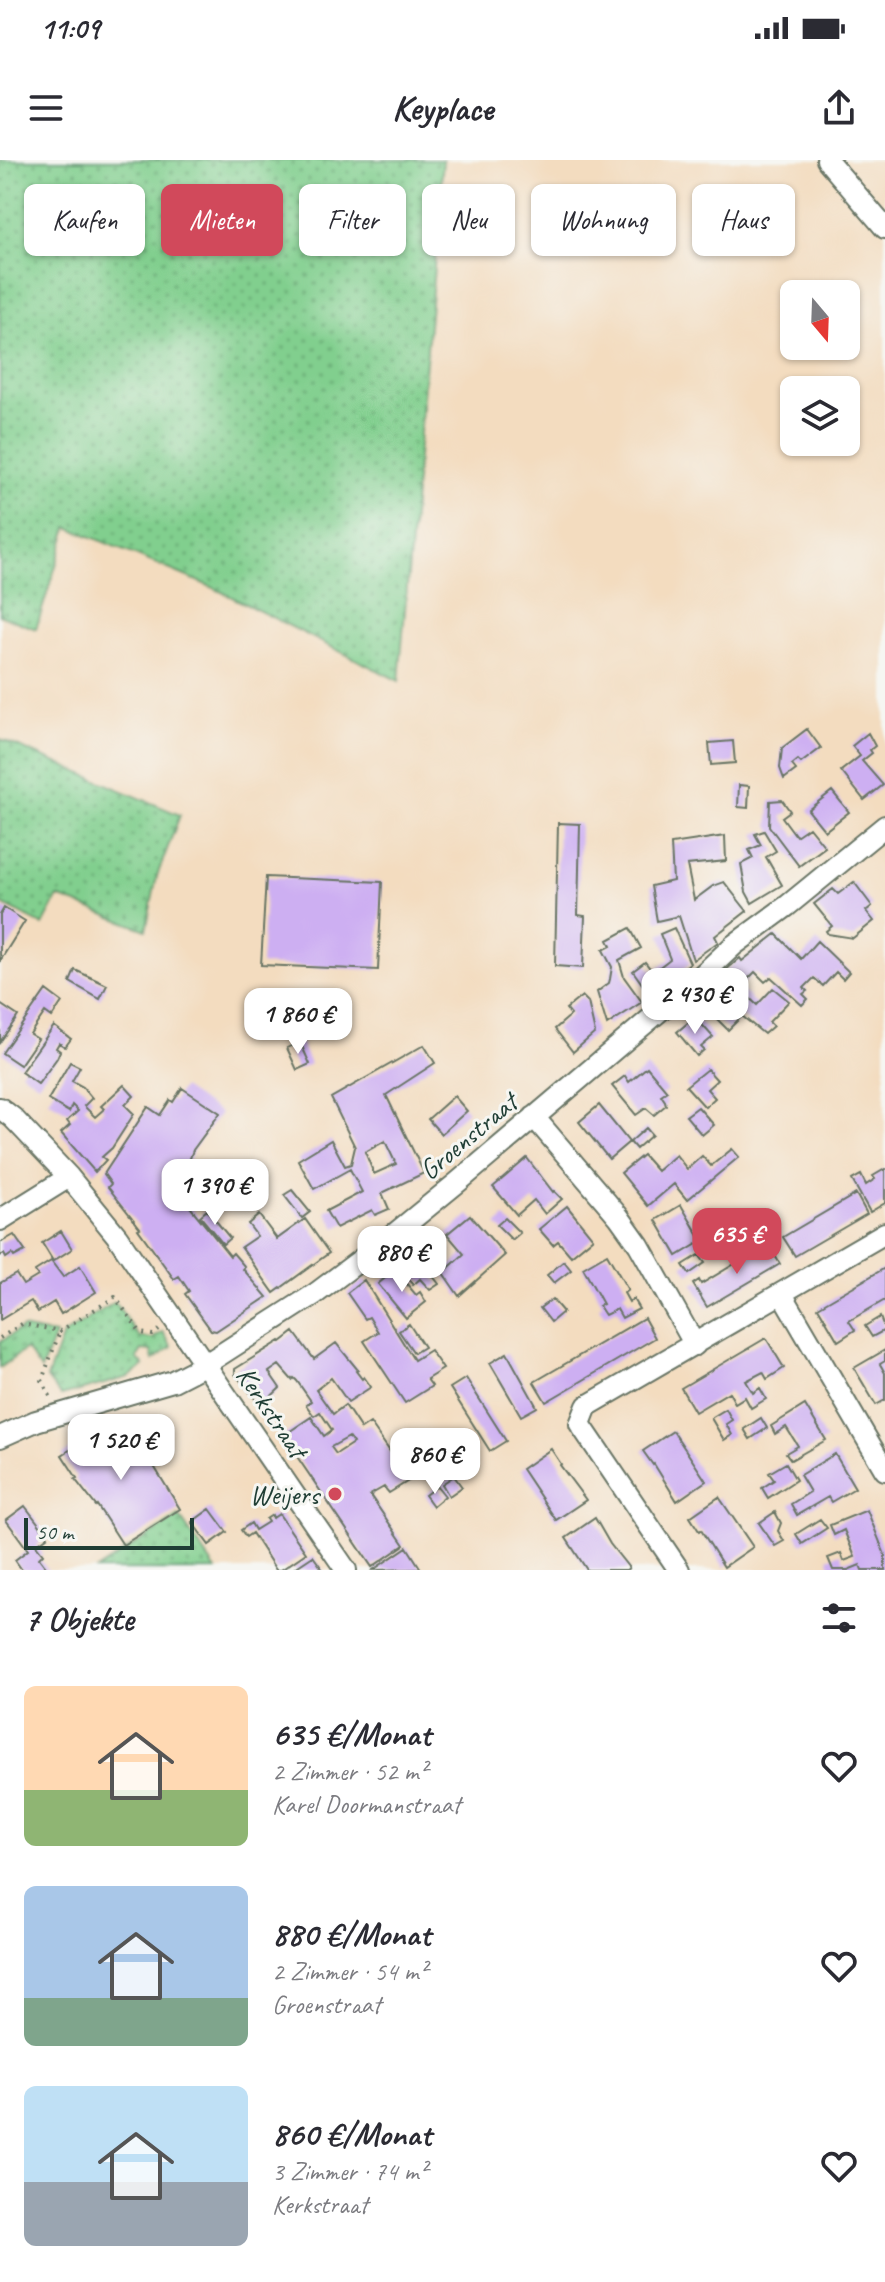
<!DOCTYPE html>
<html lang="de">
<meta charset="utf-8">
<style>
body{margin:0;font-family:Caveat,sans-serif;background:#f7f7f7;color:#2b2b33;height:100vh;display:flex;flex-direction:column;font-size:30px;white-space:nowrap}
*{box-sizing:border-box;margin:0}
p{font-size:26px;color:#7c7c81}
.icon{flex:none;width:44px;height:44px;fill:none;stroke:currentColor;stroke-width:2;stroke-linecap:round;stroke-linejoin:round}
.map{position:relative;height:1410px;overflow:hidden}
.sheet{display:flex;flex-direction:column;background:#fff;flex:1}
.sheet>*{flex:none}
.top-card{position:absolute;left:24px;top:24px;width:838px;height:72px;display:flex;gap:16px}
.needle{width:52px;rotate:161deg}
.tools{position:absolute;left:780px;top:120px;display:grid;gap:16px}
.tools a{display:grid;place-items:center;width:80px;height:80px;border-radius:12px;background:#fff;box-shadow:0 2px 6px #0004;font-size:40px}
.scale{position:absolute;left:24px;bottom:20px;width:170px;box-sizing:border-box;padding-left:8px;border:4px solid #1f3d34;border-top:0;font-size:22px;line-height:28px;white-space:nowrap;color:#1f3d34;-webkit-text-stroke:6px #f6f6f2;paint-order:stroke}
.price{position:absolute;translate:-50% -68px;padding:0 18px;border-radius:16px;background:#fff;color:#222;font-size:26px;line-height:52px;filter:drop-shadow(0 2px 4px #0008)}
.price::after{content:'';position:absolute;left:50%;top:48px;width:24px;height:18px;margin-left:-12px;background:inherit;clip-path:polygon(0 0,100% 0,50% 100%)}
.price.selected{background:#d1495b;color:#fff}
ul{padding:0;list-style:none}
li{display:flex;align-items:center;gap:24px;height:200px;padding:0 24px}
li span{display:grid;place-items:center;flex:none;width:224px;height:160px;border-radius:12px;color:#555}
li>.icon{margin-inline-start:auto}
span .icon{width:96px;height:96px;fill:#fffc;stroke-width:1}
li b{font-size:34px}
h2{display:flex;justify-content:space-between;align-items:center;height:96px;padding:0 24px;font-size:34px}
.tag{padding:0 28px;border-radius:12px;background:#fff;box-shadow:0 2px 6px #0004;font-size:28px;line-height:72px}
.tag.selected{background:#d1495b;color:#fff}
.status{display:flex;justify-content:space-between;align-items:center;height:56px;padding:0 40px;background:#fff;direction:ltr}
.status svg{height:22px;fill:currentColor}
header{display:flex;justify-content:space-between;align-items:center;height:104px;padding:0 24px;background:#fff;font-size:36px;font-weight:600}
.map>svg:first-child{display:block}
</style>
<div class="status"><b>11:09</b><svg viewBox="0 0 49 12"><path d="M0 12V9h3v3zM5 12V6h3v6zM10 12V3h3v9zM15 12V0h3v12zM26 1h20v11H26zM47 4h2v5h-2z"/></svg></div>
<header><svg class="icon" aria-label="menu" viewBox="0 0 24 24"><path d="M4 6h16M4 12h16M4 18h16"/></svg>Keyplace<svg class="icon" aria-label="share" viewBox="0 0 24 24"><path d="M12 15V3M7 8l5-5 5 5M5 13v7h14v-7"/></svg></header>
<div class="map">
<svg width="885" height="1410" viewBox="0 0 885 1410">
<defs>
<pattern id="grass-dots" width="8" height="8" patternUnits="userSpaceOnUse" patternTransform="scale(2)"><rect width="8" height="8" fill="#81cf8e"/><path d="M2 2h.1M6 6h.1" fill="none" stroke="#69a975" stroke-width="1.8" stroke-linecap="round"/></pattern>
</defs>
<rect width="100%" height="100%" fill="#f6f6f2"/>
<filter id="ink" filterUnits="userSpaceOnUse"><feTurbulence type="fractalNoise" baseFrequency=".0125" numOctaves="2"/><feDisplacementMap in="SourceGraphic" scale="16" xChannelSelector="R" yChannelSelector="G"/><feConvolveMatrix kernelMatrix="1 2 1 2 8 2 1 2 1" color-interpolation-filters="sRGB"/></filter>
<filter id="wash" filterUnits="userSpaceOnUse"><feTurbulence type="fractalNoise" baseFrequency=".006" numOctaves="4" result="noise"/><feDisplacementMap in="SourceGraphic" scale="32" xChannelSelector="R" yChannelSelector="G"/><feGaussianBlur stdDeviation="1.8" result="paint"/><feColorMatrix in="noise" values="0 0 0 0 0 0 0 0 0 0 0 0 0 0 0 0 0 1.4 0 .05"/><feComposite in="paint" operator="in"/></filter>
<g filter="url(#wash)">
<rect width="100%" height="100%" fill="#f3dcbf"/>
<!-- grass -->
<path fill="url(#grass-dots)" stroke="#508661" stroke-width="2" d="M0,0H443L399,521L214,428L68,367L36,469L0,455Z
M0,579L180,655L157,716L146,770L58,737L43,765L0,743Z
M115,1142L139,1177L152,1179L163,1172L172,1187L153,1200L151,1191L142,1190L137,1198L144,1206L129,1217L61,1236L47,1218L63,1175Z
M22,1168L55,1175L41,1210L26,1189L0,1208V1182Z
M179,1356L216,1410H96Z"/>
<g id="blocks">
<!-- building -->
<path fill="#cdaff2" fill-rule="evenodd" d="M807,569L821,588L801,603L798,600L792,605L796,610L784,619L780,608L782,588Z
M868,573L875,586L870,590L872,593L862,601L883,625L864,640L841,611L860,596L852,586Z
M733,581L735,603L711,605L709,583Z
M739,625L749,626L748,648L738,647Z
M832,631L849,652L825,671L808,650Z
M782,640L790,651L782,657L796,676L809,667L825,687L799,706L769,666L770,641Z
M558,663L580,664L578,755L585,756L583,808L555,806Z
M764,671L776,691L766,697L782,725L752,743L746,732L741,704L753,698L749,690L761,685L755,674Z
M725,676L726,701L687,705L694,740L713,726L724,722L747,751L715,776L718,782L693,800L679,756L657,761L651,726L673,721L671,684Z
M266,717L382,722L378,810L261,805Z
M854,722L872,746L866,751L874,761L853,778L828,774L826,771L832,766L814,744L833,729L838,734Z
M4,748L25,761L0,801V755Z
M630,768L641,788L619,800L624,817L642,842L607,865L597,832L609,823L610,819L612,807L603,790L611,786L608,780Z
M674,768L690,803L650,835L633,811L645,802L653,812L670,799L660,774Z
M776,774L801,799L817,781L849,812L843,819L836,812L823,826L814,818L804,828L807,831L803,834L808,839L802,845L771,817L765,822L755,812L739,828L757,845L773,828L789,841L769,862L773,866L764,874L742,856L728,870L695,837L740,798L742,801Z
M75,810L107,825L100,839L70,822Z
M46,830L62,842L52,857L45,852L30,874L38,879L20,905L2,893Z
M582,836L588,842L595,873L573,892L555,869L571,855L566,849Z
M0,844L18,856L0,882Z
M695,857L713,877L701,887L704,890L697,896L677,872Z
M54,866L71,879L65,887L59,883L56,888L60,891L57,898L38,924L21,912Z
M300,882L310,904L297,910L287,888Z
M424,885L435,903L386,935L424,1013L382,1033L389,1049L375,1055L372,1050L336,1068L326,1051L362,1032L350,1009L314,1029L298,1000L331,980L345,1006L351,1004L355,987L331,938ZM385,981L396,1004L374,1014L365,992Z
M70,902L80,907L72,921L83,927L92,938L84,946L95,957L104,949L101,946L124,925L134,936L125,945L134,954L112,988L102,997L106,1000L95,1012L61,973L70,965L67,961L78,951L72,945L69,952L48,940Z
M647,907L667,931L661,935L665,941L666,945L654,955L646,948L636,955L612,926L625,916L629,922Z
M707,909L717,920L707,929L715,938L705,947L686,926Z
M182,928L220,953L193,990L178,1032L230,1096L233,1093L245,1107L243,1109L267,1137L216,1171L211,1170L185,1134L189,1131L179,1116L174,1119L138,1069L140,1068L108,1027L111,1024L104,1014L148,947L160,955L170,940L173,942Z
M454,936L467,951L441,974L428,959Z
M599,945L629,982L609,999L579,962Z
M698,947L714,965L702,975L686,956Z
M646,968L652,975L636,989L630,982Z
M732,989L739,997L687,1040L674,1024L648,1046L621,1013L643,995L657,1011L676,995L687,1009L702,996L711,1006Z
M527,998L553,1032L554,1031L562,1039L545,1054L534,1040L517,1055L493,1027Z
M885,1009V1043L870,1052L852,1020L861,1015L866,1025L875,1019L873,1016Z
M292,1030L310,1052L302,1058L284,1035Z
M856,1034L867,1054L795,1096L783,1077Z
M681,1045L702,1081L677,1096L656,1060Z
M567,1046L593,1078L571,1096L558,1081L553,1085L539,1069Z
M207,1050L230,1078L223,1084L200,1056Z
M259,1055L277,1079L305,1059L329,1093L274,1133L241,1087L257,1076L248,1064Z
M470,1055L505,1095L459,1136L443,1113L464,1094L447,1074Z
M736,1056L743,1063L724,1076L718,1068Z
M505,1058L520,1073L512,1080L497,1065Z
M61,1071L72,1089L53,1101L42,1083Z
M14,1075L25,1091L14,1097L12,1094L6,1098L4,1094L0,1096V1083Z
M768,1084L780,1104L707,1147L693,1124L699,1120L701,1124Z
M424,1085L439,1103L429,1111L439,1124L430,1130L420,1119L413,1125L398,1107Z
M607,1094L628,1130L624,1133L629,1142L633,1139L639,1149L622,1158L617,1149L605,1155L599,1146L603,1144L583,1108Z
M699,1095L705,1103L689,1114L683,1105Z
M51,1101L63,1117L80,1106L96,1132L61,1154L54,1142L38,1152L31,1141L0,1160V1123L16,1114L23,1125L38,1116L35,1111Z
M564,1101L571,1110L554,1123L547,1115Z
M885,1108V1140L849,1161L855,1170L838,1181L818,1147Z
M395,1110L416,1135L420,1132L426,1142L406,1158L378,1124Z
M364,1120L414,1200L430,1190L443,1209L427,1219L432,1226L405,1243L364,1181L378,1172L369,1157L365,1159L347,1133Z
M552,1139L563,1152L551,1162L540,1148Z
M880,1157L885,1170L872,1177L865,1166Z
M644,1158L655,1178L546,1242L534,1222Z
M409,1164L424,1187L414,1193L399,1171Z
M294,1172L314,1199L336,1183L358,1210L356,1211L362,1219L364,1217L371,1227L348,1242L331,1218L316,1230L333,1254L345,1245L361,1269L370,1263L410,1320L389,1333L384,1327L370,1335L404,1385L372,1407L283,1276L311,1257L324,1276L332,1270L320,1252L314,1256L306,1245L311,1241L297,1221L294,1218L292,1220L279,1205L269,1212L280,1228L261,1246L235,1214V1209L280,1181L281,1182ZM349,1277L353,1283L336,1294L331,1287Z
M766,1178L784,1208L767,1219L763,1212L746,1221L753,1233L760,1228L766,1239L751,1248L745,1237L735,1243L729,1232L695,1252L681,1228Z
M885,1190V1201L880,1204L885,1213V1240L876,1245L854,1208Z
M507,1193L537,1247L521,1256L490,1203Z
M466,1218L506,1281L490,1291L450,1228Z
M805,1245L826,1280L791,1300L786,1293L798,1286L786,1267L775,1274L771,1266Z
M726,1249L732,1260L726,1264L732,1275L724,1280L711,1258Z
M761,1258L767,1268L750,1279L744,1269Z
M118,1259L137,1288L139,1285L152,1303L180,1349L123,1385L97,1345L96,1346L75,1319L77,1318L62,1295Z
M673,1271L706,1321L677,1341L654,1304L653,1305L643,1291Z
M551,1289L561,1304L560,1305L586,1340L556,1360L522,1309Z
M835,1294L855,1328L831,1342L828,1337L797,1355L791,1344L810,1332L800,1315Z
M786,1303L796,1320L768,1338L762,1328L774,1320L769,1313Z
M454,1316L462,1327L449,1336L442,1324Z
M437,1326L445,1336L433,1346L425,1335Z
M719,1337L753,1387L724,1407L701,1370L699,1371L690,1357Z
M25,1346L48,1376L36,1385L43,1394L39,1398L48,1410H22L15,1400L28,1390L6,1360Z
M210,1349L227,1372L209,1385L192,1362Z
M867,1350L885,1395V1410H862L860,1405L848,1410H833L828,1398L841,1393L844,1401L855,1397L844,1370L834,1375L830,1365Z
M775,1352L781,1363L778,1371L784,1381L775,1386L759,1363Z
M279,1354L306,1393L281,1410H276L252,1373L246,1377L241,1370L251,1363L255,1370L268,1362L266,1359L272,1355L273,1358Z
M595,1358L610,1384L629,1408L626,1410H587L566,1378Z
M820,1359L827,1368L802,1384L796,1374Z
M407,1387L421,1409L373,1410Z
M313,1396L323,1410H292Z"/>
</g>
</g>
<g filter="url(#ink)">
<use href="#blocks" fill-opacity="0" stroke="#697565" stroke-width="2"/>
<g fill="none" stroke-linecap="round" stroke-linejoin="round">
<defs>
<path id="minor" d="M827,0L885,68
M0,948L13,958L69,1017L117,1076L346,1410
M534,957L619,1057L639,1085L695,1185
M0,1060L69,1017
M782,1134L885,1310
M0,1277L36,1261L173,1221L206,1204L315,1134L387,1080L458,1022L701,816L734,785L787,746L885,666
M679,1410L580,1264L587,1246L885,1073"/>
</defs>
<!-- minor casing -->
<use href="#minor" stroke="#697565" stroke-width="24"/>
<!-- path -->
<path stroke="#697565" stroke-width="4" stroke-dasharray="2 6" stroke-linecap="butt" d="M0,1178L22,1164L60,1171L115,1137L141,1173L153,1175L159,1170
M50,1236L42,1220L60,1171"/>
<!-- minor -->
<use href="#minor" stroke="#fff" stroke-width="20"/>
</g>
</g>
<!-- markers -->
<circle fill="#d1495b" stroke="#f6f6f2" stroke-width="3" cx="335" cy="1334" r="8"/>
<g text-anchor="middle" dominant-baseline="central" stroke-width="6" stroke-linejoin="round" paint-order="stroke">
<!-- street labels -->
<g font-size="28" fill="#1f3d34" stroke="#f6f6f2">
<text transform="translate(468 976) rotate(-40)">Groenstraat</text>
<text transform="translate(272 1252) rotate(56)">Kerkstraat</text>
</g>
<!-- poi labels -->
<g font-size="28" fill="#1f3d34" stroke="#f6f6f2" text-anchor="end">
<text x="319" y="1334">Weijers</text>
</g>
</g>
</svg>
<div class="tools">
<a><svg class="needle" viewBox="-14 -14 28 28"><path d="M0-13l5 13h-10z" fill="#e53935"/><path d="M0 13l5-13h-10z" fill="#7c7c81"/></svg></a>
<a><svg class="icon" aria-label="layers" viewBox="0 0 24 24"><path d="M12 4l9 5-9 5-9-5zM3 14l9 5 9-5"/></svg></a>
</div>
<div class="scale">50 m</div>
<b class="price" style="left:695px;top:876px">2 430 €</b>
<b class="price" style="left:298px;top:896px">1 860 €</b>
<b class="price" style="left:215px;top:1067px">1 390 €</b>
<b class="price selected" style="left:737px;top:1116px">635 €</b>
<b class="price" style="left:402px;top:1134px">880 €</b>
<b class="price" style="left:121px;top:1322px">1 520 €</b>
<b class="price" style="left:435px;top:1336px">860 €</b>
<div class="top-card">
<a class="tag">Kaufen</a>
<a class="tag selected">Mieten</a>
<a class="tag">Filter</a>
<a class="tag">Neu</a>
<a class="tag">Wohnung</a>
<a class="tag">Haus</a>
</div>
</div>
<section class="sheet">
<h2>7 Objekte<svg class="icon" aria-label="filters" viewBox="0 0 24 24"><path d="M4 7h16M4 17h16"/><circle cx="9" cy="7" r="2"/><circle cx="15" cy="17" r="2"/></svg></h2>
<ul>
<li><span style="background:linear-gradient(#ffd9b3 65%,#8fb573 0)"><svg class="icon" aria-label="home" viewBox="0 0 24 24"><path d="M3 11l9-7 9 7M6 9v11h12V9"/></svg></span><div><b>635 €/Monat</b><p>2 Zimmer · 52 m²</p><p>Karel Doormanstraat</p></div><svg class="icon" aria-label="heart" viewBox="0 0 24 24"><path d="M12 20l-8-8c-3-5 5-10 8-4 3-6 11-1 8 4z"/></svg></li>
<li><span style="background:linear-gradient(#a9c7e8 70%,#7fa58c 0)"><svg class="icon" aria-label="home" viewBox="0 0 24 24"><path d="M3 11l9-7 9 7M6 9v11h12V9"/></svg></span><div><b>880 €/Monat</b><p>2 Zimmer · 54 m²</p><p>Groenstraat</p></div><svg class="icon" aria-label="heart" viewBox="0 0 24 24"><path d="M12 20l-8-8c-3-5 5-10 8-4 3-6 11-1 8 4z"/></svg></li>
<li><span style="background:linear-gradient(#bfe0f5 60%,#9aa5b1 0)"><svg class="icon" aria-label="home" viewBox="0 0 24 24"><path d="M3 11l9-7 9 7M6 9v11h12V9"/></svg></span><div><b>860 €/Monat</b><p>3 Zimmer · 74 m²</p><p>Kerkstraat</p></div><svg class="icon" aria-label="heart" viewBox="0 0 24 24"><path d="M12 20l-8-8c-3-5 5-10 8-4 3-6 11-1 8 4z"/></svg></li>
</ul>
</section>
